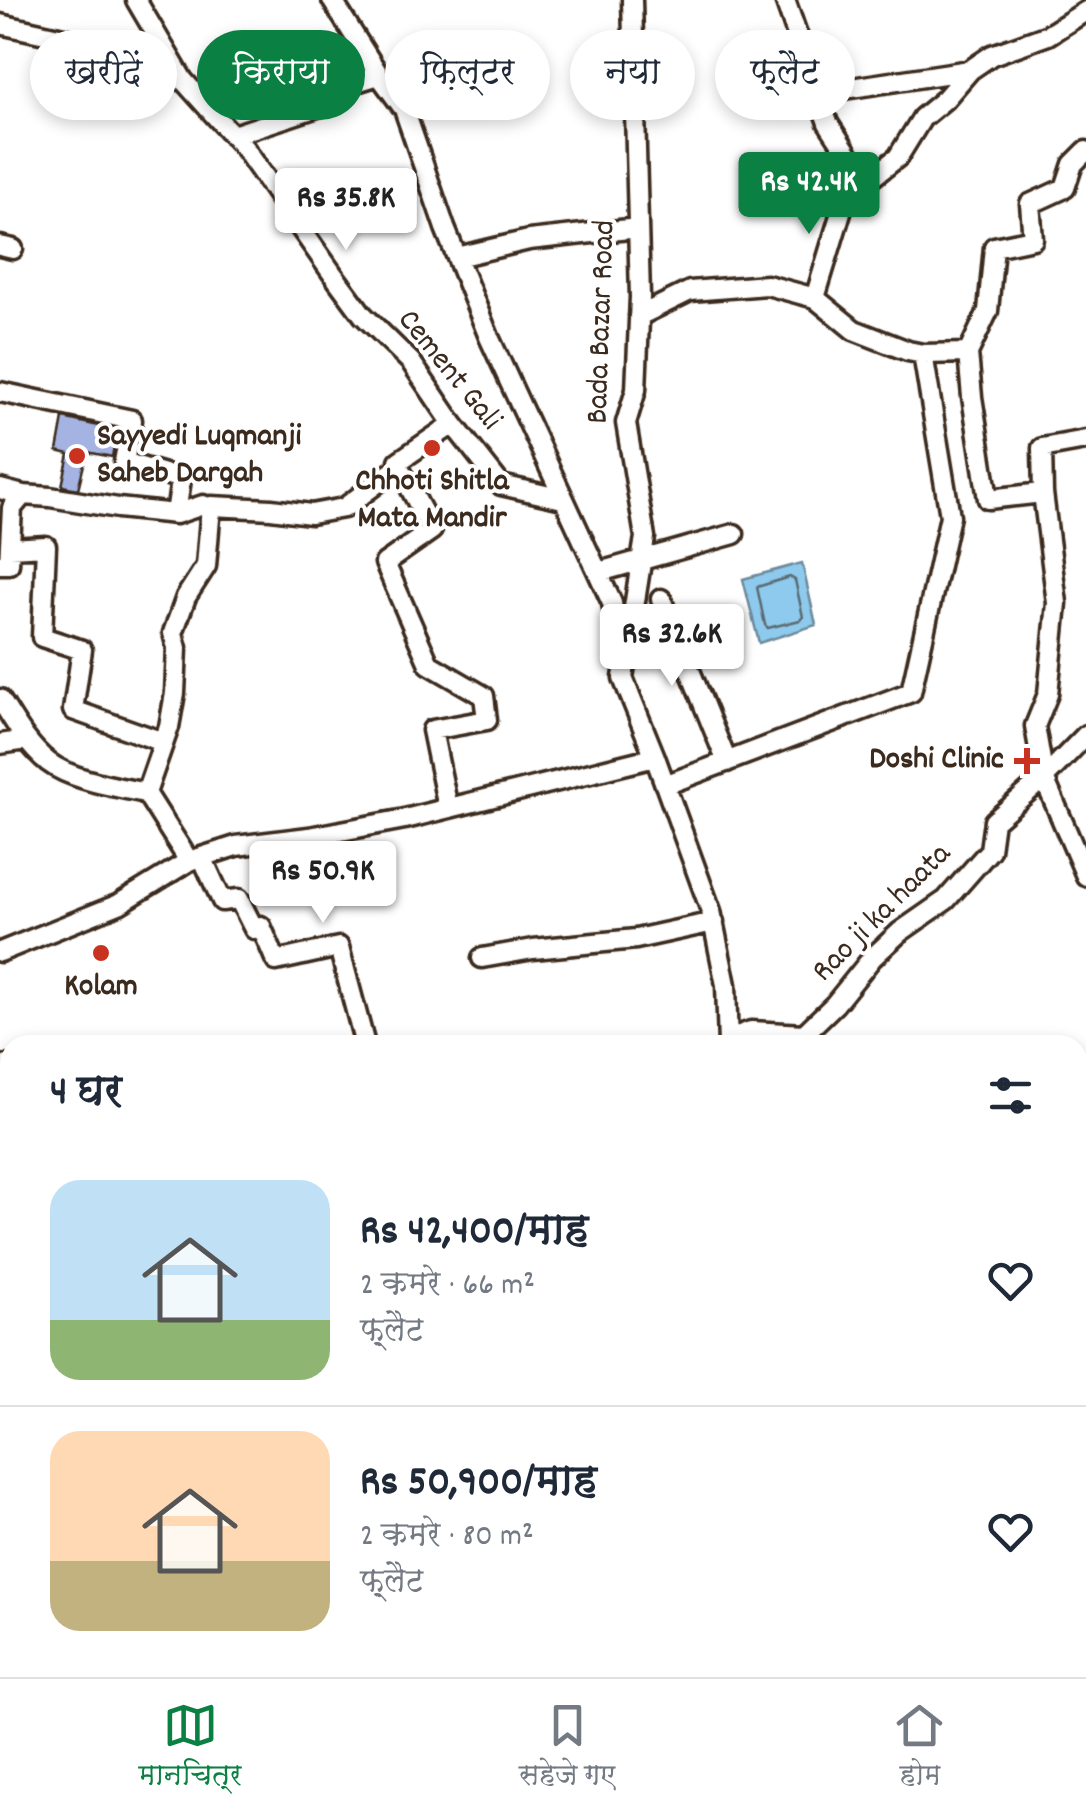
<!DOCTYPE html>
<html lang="hi">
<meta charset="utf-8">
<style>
body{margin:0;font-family:Dekko,"Playpen Sans Deva",sans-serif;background:#f6f6f7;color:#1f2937;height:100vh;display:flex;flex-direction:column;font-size:38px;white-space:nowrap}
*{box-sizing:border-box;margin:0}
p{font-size:32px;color:#747a83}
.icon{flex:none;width:55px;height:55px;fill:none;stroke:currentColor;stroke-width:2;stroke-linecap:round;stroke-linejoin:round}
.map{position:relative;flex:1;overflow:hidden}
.side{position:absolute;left:0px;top:1035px;width:1088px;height:642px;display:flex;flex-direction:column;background:#fff;border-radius:30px 30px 0 0;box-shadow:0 5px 15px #0003}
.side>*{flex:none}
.top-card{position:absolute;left:30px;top:30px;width:1028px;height:90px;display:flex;gap:20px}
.price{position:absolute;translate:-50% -85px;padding:0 22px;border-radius:10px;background:#fff;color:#222;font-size:32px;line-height:65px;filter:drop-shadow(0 2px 5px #0008)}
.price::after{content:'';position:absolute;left:50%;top:60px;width:30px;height:22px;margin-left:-15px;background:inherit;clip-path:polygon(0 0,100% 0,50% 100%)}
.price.on{background:#0b8043;color:#fff}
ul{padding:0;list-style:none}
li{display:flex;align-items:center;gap:30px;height:250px;padding:0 50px}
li+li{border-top:2px solid #e0e1e3}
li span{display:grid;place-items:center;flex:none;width:280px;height:200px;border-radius:30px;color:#555}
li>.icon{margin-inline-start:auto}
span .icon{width:120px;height:120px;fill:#fffc;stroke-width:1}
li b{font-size:42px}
h2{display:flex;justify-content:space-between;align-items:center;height:120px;padding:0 50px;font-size:42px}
.pill{padding:0 35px;border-radius:45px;background:#fff;box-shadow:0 5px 15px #0003;font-size:35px;line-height:90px}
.pill.on{background:#0b8043;color:#fff}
.dock{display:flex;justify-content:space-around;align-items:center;height:140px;border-top:2px solid #e0e1e3;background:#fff;font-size:28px;color:#747a83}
.dock a{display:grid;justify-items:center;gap:5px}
.dock .on{color:#0b8043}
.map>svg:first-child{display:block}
</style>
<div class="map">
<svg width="1086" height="1677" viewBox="0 0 1086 1677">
<rect width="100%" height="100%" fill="#fff"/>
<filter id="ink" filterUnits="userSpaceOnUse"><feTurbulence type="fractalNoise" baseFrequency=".01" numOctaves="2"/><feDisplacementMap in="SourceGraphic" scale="20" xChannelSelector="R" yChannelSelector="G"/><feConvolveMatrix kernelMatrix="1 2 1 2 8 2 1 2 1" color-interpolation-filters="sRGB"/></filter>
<g filter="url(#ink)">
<!-- water -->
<path fill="#8ecaee" stroke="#6d8a9b" stroke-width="2.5" d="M802,563L816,625L759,643L743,579Z"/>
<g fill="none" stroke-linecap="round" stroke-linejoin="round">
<!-- shore -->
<path stroke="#5c6a71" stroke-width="2.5" d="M790,577L795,580L803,617L800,620L768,628L765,625L757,587Z"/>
</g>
<!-- building -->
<path fill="#a4b3e2" stroke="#3b2a1e" stroke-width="2.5" d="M63,418L117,430L112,457L87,452L78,489L62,486L69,454L57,451Z"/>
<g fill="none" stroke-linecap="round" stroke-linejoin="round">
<defs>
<path id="service" d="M1078,1290L1083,1273
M1078,1313L1085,1338L1078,1346
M354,1668L355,1677"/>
<path id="minor" d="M136,0L183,80L245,149L332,273L363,315L411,362L453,424L501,485L563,499
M332,0L379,75L404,109L445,228L489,337L612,603L621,659
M632,0L640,297L636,390L626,423L645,537L623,678L655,757L711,911L726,985L728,1045
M785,0L828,123L849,155L848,189L815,298
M0,24L86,43L127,65
M818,93L970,70
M233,135L321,106L318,94L379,75
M1086,151L1073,164L1065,188L1030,204L1033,239L994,247L988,311L968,353L972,397L988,499L1043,493L1057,603L1048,694L1035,726L1044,778L1086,876
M848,189L874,176L898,157L922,118L945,99L970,70L992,55L1048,35L1086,11
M0,246L13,249
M457,257L529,240L638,228
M639,316L690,291L767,285L815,298L854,330L908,351L923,354L968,353
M0,392L132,420L124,462L181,479L176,514
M399,467L432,530L385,563L429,664L484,696L487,720L432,730L448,808
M0,489L23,495L50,497L118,508L176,514L203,505
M1043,493L1042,448L1086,440
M10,548L46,546L42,637L82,650L73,710L163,742
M0,564H9L12,508L23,495
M599,572L734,534
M661,599L727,762
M0,699C14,721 27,745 48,762C71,780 117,787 146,793L189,861
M0,744L27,740
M665,785L911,692L950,516L923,354
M146,793L169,727L175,693L177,648L173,633L186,597L206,566L211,506L271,509L311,514L344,508L399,467V461L453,424
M202,857L222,901L239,899L254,929L261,926L276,961L339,947L365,1045
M0,952L119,904L189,861L236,846L309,837L405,819L655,757
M482,958L533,949L636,939L714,922
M729,1039L751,1031L804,1034L835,1004L872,958L900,932L946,900L990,850L994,821L1044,778L1086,735
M1078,1201L1086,1199
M0,1365L10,1363
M674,1668L675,1677
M806,1668L813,1677"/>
<path id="secondary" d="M0,1069H10
M1078,1268L1086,1271"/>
</defs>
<!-- service casing -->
<use href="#service" stroke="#3b2a1e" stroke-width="16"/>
<!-- minor casing -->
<use href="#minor" stroke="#3b2a1e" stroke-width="25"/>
<!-- secondary casing -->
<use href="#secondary" stroke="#3b2a1e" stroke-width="32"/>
<!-- service -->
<use href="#service" stroke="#fff" stroke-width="9"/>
<!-- minor -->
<use href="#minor" stroke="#fff" stroke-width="18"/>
<!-- secondary -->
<use href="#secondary" stroke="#fff" stroke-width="25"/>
</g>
</g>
<!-- markers -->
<g fill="#c8321e" stroke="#fff" stroke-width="4">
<circle cx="432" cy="448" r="10"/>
<circle cx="77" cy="456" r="10"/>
<path d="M1022 746h10v10h10v10h-10v10h-10v-10h-10v-10h10z"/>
<circle cx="101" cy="953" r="10"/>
</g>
<g text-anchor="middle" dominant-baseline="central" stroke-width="8" stroke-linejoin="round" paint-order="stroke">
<!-- street labels -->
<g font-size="32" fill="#3b2a1e" stroke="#fff">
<text transform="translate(603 322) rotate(-88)">Bada Bazar Road</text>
<text transform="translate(448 371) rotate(51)">Cement Gali</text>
<text transform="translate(883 914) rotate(-45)">Rao ji ka haata</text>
</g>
<!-- poi labels -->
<g font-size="32" font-weight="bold" fill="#3b2a1e" stroke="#fff">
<text x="97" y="438" text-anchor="start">Sayyedi Luqmanji<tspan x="97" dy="37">Saheb Dargah</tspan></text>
<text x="432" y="483">Chhoti Shitla<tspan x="432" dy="37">Mata Mandir</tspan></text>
<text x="1004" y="761" text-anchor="end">Doshi Clinic</text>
<text x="101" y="988">Kolam</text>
</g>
</g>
</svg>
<b class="price on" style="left:809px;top:237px">Rs 42.4K</b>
<b class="price" style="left:346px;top:253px">Rs 35.8K</b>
<b class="price" style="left:672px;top:689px">Rs 32.6K</b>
<b class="price" style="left:323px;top:926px">Rs 50.9K</b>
<div class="top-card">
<a class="pill">खरीदें</a>
<a class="pill on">किराया</a>
<a class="pill">फ़िल्टर</a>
<a class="pill">नया</a>
<a class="pill">फ़्लैट</a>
</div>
<section class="side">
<h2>4 घर<svg class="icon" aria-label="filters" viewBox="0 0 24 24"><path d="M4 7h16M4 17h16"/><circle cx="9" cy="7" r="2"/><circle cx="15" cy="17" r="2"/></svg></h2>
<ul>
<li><span style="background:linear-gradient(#bfe0f5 70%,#8fb573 0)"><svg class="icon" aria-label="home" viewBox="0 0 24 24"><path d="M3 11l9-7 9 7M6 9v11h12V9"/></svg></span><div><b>Rs 42,400/माह</b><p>2 कमरे · 66 m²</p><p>फ़्लैट</p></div><svg class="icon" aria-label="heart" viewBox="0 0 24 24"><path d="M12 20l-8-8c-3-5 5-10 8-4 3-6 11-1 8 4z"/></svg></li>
<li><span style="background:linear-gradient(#ffd9b3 65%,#c2b280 0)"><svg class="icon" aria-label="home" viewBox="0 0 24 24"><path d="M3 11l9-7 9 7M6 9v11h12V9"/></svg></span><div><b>Rs 50,900/माह</b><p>2 कमरे · 80 m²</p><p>फ़्लैट</p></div><svg class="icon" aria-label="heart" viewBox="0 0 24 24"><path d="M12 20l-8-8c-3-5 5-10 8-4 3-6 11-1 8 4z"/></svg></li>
</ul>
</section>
</div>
<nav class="dock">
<a class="on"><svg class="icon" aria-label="map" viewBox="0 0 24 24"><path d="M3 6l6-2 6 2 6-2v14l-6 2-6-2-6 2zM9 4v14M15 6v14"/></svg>मानचित्र</a>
<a><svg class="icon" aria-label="saved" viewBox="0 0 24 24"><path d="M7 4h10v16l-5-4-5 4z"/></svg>सहेजे गए</a>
<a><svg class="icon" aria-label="home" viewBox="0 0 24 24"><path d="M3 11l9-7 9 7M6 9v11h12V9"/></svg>होम</a>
</nav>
